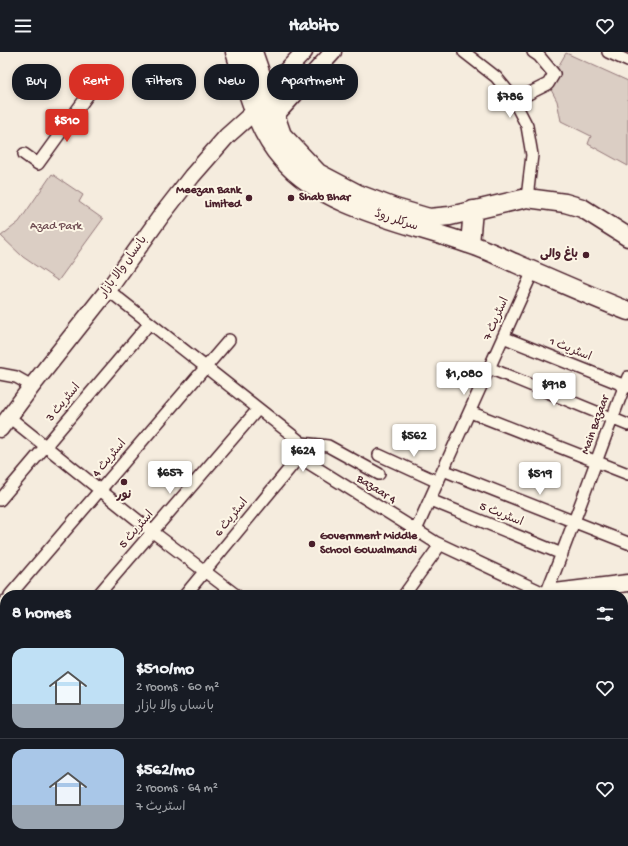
<!DOCTYPE html>
<meta charset="utf-8">
<style>
body{margin:0;font-family:"Gochi Hand","Playpen Sans Arabic",sans-serif;background:#20242c;color:#f1f3f6;height:100vh;display:flex;flex-direction:column;font-size:15px;white-space:nowrap}
*{box-sizing:border-box;margin:0}
p{font-size:13px;color:#9ea1a6}
.icon{flex:none;width:22px;height:22px;fill:none;stroke:currentColor;stroke-width:2;stroke-linecap:round;stroke-linejoin:round}
.map{position:relative;flex:1;overflow:hidden}
.side{position:absolute;left:0px;top:538px;width:628px;height:256px;display:flex;flex-direction:column;background:#171b24;border-radius:16px 16px 0 0;box-shadow:0 2px 6px #0003}
.side>*{flex:none}
.guide{position:absolute;left:12px;top:12px;width:400px;height:36px;display:flex;gap:8px}
.price{position:absolute;translate:-50% -34px;padding:0 9px;border-radius:4px;background:#fff;color:#222;font-size:13px;line-height:26px;filter:drop-shadow(0 1px 2px #0008)}
.price::after{content:'';position:absolute;left:50%;top:24px;width:12px;height:9px;margin-left:-6px;background:inherit;clip-path:polygon(0 0,100% 0,50% 100%)}
.price.on{background:#d93025;color:#fff}
ul{padding:0;list-style:none}
li{display:flex;align-items:center;gap:12px;height:100px;padding:0 12px}
li+li{border-top:1px solid #363941}
li span{display:grid;place-items:center;flex:none;width:112px;height:80px;border-radius:12px;color:#555}
li>.icon{margin-inline-start:auto}
span .icon{width:48px;height:48px;fill:#fffc;stroke-width:1}
li b{font-size:17px}
h2{display:flex;justify-content:space-between;align-items:center;height:48px;padding:0 12px;font-size:17px}
.tag{padding:0 14px;border-radius:16px;background:#171b24;box-shadow:0 2px 6px #0003;font-size:14px;line-height:36px}
.tag.on{background:#d93025;color:#fff}
header{display:flex;justify-content:space-between;align-items:center;height:52px;padding:0 12px;background:#171b24;font-size:18px;font-weight:700}
.map>svg:first-child{display:block}
</style>
<header><svg class="icon" aria-label="menu" viewBox="0 0 24 24"><path d="M4 6h16M4 12h16M4 18h16"/></svg>Habito<svg class="icon" aria-label="heart" viewBox="0 0 24 24"><path d="M12 20l-8-8c-3-5 5-10 8-4 3-6 11-1 8 4z"/></svg></header>
<div class="map">
<svg width="628" height="794" viewBox="0 0 628 794">
<rect width="100%" height="100%" fill="#f5ecde"/>
<filter id="ink" filterUnits="userSpaceOnUse"><feTurbulence type="fractalNoise" baseFrequency=".025" numOctaves="2"/><feDisplacementMap in="SourceGraphic" scale="8" xChannelSelector="R" yChannelSelector="G"/><feConvolveMatrix kernelMatrix="1 2 1 2 8 2 1 2 1" color-interpolation-filters="sRGB"/></filter>
<g filter="url(#ink)">
<!-- green -->
<path fill="#dbcec4" stroke="#927678" d="M566,1L628,29V114L588,92L591,84L561,69L557,49L548,32Z
M52,122L83,143L79,150L103,167L58,229L23,205L1,184L19,170Z"/>
<g fill="none" stroke-linecap="round" stroke-linejoin="round">
<defs>
<path id="street" d="M464,0L496,25L511,43L527,74L532,103L527,146
M608,0L628,9
M514,49L548,32L554,22L539,4L533,0
M24,102L38,112L98,29
M108,238L302,391L299,405L435,490L546,542C575,470 600,397 628,325
M503,285L628,335
M489,316L628,373
M0,322L16,325L32,334
M470,360L628,422
M9,365L145,474L236,543
M302,391L328,394L379,422
M379,403L438,430
M443,418L628,491
M0,448L149,272
M430,448L562,502
M416,478L533,219
M613,533L614,543
M10,543L229,288
M98,543L258,357
M185,543L299,405
M404,543L440,493
M0,555L5,549
M623,587L628,612
M0,655L5,649
M623,666L628,665
M0,783L5,769
M46,789L59,794"/>
<path id="secondary" d="M265,62L275,64L333,0
M0,377L32,334L108,238L161,164L192,124L227,84L255,59L267,39L304,0
M545,543L555,540L628,531
M0,705L5,707
M206,789L218,794
M273,794L279,789"/>
<path id="primary" d="M235,0C247,36 256,78 282,107C324,157 410,171 469,192C485,197 501,205 517,212C554,228 590,244 628,259
M253,0L282,83L318,121L358,142L395,156L429,166L450,164L527,146L565,151L582,156L628,185
M470,192L473,158"/>
</defs>
<!-- street casing -->
<use href="#street" stroke="#4a1f2b" stroke-width="14"/>
<!-- secondary casing -->
<use href="#secondary" stroke="#4a1f2b" stroke-width="19"/>
<!-- primary casing -->
<use href="#primary" stroke="#4a1f2b" stroke-width="21"/>
<!-- street -->
<use href="#street" stroke="#fcf5e5" stroke-width="11"/>
<!-- secondary -->
<use href="#secondary" stroke="#fcf5e5" stroke-width="16"/>
<!-- primary -->
<use href="#primary" stroke="#fcf5e5" stroke-width="18"/>
</g>
</g>
<!-- markers -->
<g fill="#4a1f2b" stroke="#fcf5e5" stroke-width="1.5">
<circle cx="249" cy="146" r="4"/>
<circle cx="291" cy="146" r="4"/>
<circle cx="586" cy="203" r="4"/>
<circle cx="124" cy="430" r="4"/>
<circle cx="312" cy="492" r="4"/>
</g>
<g text-anchor="middle" dominant-baseline="central" stroke-width="4" stroke-linejoin="round" paint-order="stroke">
<!-- poi labels -->
<g font-size="12" font-weight="bold" fill="#4a1f2b" stroke="#fcf5e5" text-anchor="end">
<text x="241" y="139">Meezan Bank<tspan x="241" dy="14">Limited</tspan></text>
<text x="299" y="146" text-anchor="start">Shab Bhar</text>
<text x="578" y="203">باغ والی</text>
<text x="124" y="444" text-anchor="middle">نور</text>
<text x="320" y="485" text-anchor="start">Government Middle<tspan x="320" dy="14">School Gowalmandi</tspan></text>
</g>
<!-- street labels -->
<g font-size="12" fill="#4a1f2b" stroke="#fcf5e5">
<text transform="translate(396 169) rotate(18)">سرکلر روڈ</text>
<text transform="translate(124 215) rotate(-54)">بانساں والا بازار</text>
<text transform="translate(497 267) rotate(-66)">اسٹریٹ 7</text>
<text transform="translate(570 298) rotate(22)">اسٹریٹ 1</text>
<text transform="translate(64 351) rotate(-50)">اسٹریٹ 3</text>
<text transform="translate(596 373) rotate(-70)">Main Bazaar</text>
<text transform="translate(110 407) rotate(-50)">اسٹریٹ 4</text>
<text transform="translate(376 438) rotate(32)">Bazaar 4</text>
<text transform="translate(501 463) rotate(22)">اسٹریٹ 5</text>
<text transform="translate(232 466) rotate(-51)">اسٹریٹ 6</text>
<text transform="translate(137 478) rotate(-49)">اسٹریٹ 5</text>
</g>
<!-- park labels -->
<g font-size="12" fill="#6e4b51" stroke="#fcf5e5">
<text x="56" y="175">Azad Park</text>
</g>
</g>
</svg>
<b class="price" style="left:510px;top:67px">$786</b>
<b class="price on" style="left:67px;top:91px">$510</b>
<b class="price" style="left:464px;top:344px">$1,080</b>
<b class="price" style="left:554px;top:355px">$918</b>
<b class="price" style="left:414px;top:406px">$562</b>
<b class="price" style="left:303px;top:421px">$624</b>
<b class="price" style="left:170px;top:443px">$657</b>
<b class="price" style="left:540px;top:444px">$519</b>
<div class="guide">
<a class="tag">Buy</a>
<a class="tag on">Rent</a>
<a class="tag">Filters</a>
<a class="tag">New</a>
<a class="tag">Apartment</a>
</div>
<section class="side">
<h2>8 homes<svg class="icon" aria-label="filters" viewBox="0 0 24 24"><path d="M4 7h16M4 17h16"/><circle cx="9" cy="7" r="2"/><circle cx="15" cy="17" r="2"/></svg></h2>
<ul>
<li><span style="background:linear-gradient(#bfe0f5 70%,#9aa5b1 0)"><svg class="icon" aria-label="home" viewBox="0 0 24 24"><path d="M3 11l9-7 9 7M6 9v11h12V9"/></svg></span><div><b>$510/mo</b><p>2 rooms · 60 m²</p><p>بانساں والا بازار</p></div><svg class="icon" aria-label="heart" viewBox="0 0 24 24"><path d="M12 20l-8-8c-3-5 5-10 8-4 3-6 11-1 8 4z"/></svg></li>
<li><span style="background:linear-gradient(#a9c7e8 70%,#9aa5b1 0)"><svg class="icon" aria-label="home" viewBox="0 0 24 24"><path d="M3 11l9-7 9 7M6 9v11h12V9"/></svg></span><div><b>$562/mo</b><p>2 rooms · 64 m²</p><p>اسٹریٹ 7</p></div><svg class="icon" aria-label="heart" viewBox="0 0 24 24"><path d="M12 20l-8-8c-3-5 5-10 8-4 3-6 11-1 8 4z"/></svg></li>
</ul>
</section>
</div>
